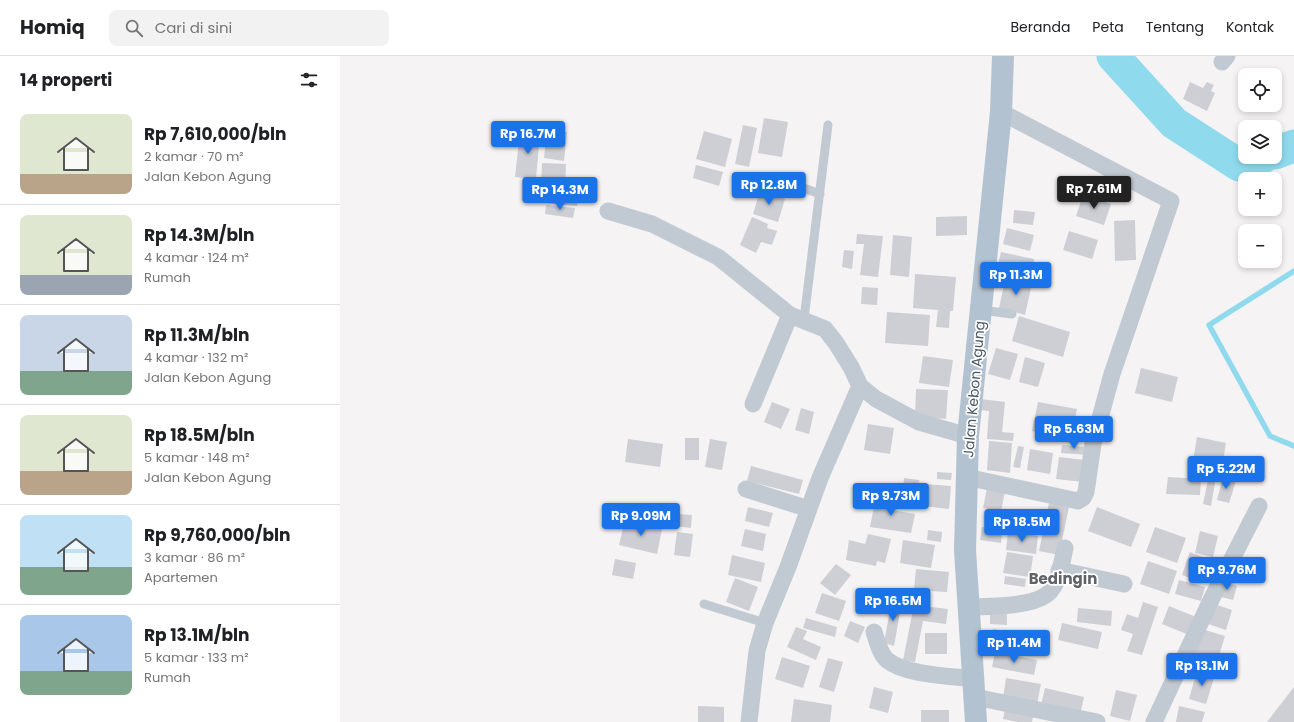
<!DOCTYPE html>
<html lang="id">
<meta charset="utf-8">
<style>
body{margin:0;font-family:Poppins,sans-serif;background:#f2f2f2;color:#202124;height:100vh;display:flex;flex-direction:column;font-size:15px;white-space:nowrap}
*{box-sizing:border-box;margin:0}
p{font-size:13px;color:#757577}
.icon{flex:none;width:22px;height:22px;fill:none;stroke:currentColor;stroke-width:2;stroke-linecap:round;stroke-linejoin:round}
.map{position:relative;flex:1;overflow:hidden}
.drawer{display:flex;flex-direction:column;background:#fff;width:340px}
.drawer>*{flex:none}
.buttons{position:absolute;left:898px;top:12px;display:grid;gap:8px}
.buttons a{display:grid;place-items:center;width:44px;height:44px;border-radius:8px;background:#fff;box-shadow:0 2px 6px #0003;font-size:20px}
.price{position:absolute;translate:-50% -34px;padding:0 9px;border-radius:4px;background:#1a73e8;color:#fff;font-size:13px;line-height:26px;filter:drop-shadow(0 1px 2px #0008)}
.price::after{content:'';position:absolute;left:50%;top:24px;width:12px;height:9px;margin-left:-6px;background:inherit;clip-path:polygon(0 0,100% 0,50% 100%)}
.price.on{background:#222;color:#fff}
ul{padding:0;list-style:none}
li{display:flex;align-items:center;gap:12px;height:100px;padding:0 20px}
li+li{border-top:1px solid #e0e0e0}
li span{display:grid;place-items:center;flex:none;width:112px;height:80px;border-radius:8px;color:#555}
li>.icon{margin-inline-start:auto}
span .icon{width:48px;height:48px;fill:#fffc;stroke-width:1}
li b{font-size:17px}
h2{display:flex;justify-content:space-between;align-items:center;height:48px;padding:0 20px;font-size:17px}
header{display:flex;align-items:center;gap:24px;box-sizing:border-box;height:56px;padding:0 20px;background:#fff;border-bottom:1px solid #e0e0e0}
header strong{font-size:19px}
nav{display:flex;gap:22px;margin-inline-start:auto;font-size:14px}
.search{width:280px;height:36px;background:#f2f2f2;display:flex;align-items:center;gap:10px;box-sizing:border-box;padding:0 14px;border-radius:8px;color:#757577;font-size:15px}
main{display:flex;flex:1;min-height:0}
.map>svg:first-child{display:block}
</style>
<header>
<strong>Homiq</strong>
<div class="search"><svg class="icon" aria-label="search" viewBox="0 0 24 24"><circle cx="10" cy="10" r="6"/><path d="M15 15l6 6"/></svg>Cari di sini</div>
<nav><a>Beranda</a><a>Peta</a><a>Tentang</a><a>Kontak</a></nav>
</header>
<main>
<section class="drawer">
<h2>14 properti<svg class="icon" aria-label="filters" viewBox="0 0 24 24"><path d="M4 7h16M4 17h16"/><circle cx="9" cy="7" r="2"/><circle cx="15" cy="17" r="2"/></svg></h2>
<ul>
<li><span style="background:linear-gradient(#dfe7d0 75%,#b9a48a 0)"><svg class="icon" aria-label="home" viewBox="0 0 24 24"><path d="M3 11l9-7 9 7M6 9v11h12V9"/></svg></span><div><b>Rp 7,610,000/bln</b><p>2 kamar · 70 m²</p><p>Jalan Kebon Agung</p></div></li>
<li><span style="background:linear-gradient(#dfe7d0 75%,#9aa5b1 0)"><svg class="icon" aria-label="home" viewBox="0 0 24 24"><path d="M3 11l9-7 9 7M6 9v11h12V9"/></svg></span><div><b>Rp 14.3M/bln</b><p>4 kamar · 124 m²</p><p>Rumah</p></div></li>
<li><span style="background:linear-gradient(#c9d6e8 70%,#7fa58c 0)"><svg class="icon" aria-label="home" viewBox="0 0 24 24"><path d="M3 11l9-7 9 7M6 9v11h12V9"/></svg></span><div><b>Rp 11.3M/bln</b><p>4 kamar · 132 m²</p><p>Jalan Kebon Agung</p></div></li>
<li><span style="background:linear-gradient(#dfe7d0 70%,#b9a48a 0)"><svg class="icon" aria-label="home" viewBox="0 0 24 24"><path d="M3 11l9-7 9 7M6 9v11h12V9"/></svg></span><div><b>Rp 18.5M/bln</b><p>5 kamar · 148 m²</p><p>Jalan Kebon Agung</p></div></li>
<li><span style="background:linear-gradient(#bfe0f5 65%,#7fa58c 0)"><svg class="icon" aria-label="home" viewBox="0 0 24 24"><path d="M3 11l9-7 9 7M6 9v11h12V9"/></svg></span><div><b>Rp 9,760,000/bln</b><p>3 kamar · 86 m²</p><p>Apartemen</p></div></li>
<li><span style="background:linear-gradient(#a9c7e8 70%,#7fa58c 0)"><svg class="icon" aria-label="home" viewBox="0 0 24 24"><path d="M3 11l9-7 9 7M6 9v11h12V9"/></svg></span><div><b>Rp 13.1M/bln</b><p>5 kamar · 133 m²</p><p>Rumah</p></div></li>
</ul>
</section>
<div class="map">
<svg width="954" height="666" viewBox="0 0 954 666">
<rect width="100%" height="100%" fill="#f5f3f3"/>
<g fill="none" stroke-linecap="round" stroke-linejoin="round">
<!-- stream -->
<path stroke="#90daee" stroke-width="5.5" d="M954,215L869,269L930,380L954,390"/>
<!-- river -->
<path stroke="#90daee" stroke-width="33" d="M773,0L834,67L899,109L923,101
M935,97L954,90"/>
</g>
<!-- building -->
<path fill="#cdcfd5" d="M850,26L863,32L867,26L874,29L871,35L875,37L867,55L843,43Z
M424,62L448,66L442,101L418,97Z
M403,69L417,72L409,111L395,108Z
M207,73L227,76L224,105L204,102Z
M364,75L392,83L385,111L356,103Z
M180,76L200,77L196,123L175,121Z
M202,107L226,108L225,131L201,130Z
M356,109L383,116L379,130L353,122Z
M205,132L239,136L237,150L204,147Z
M420,135L445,143L438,166L413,158Z
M743,139L771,148L764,169L736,160Z
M206,149L235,152L233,162L205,158Z
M674,154L695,156L693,169L673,167Z
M627,160V179L596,180V161Z
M412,161L428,168L427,172L437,175L432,189L421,186L416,197L400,189Z
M795,164L796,204L775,205L774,165Z
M667,172L694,179L690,195L663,188Z
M729,175L758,184L752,203L723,194Z
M517,178L543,180L538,221L520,219L524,188H516Z
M553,179L572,181L569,221L550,219Z
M504,194L514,195L512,213L502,211Z
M661,196L694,203L691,220L657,213Z
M575,218L616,221L613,255H610L609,272L596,271L598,254L573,252Z
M666,220L692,227L685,259L659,252Z
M522,231L538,232L537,249L521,248Z
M547,256L590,259L588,290L545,287Z
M679,260L730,276L723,301L672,285Z
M656,292L678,298L670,324L648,318Z
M583,300L613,304L609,331L579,327Z
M685,301L705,307L698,331L679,326Z
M801,312L838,321L832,346L795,337Z
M576,333L608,334L606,363L575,361Z
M641,343L665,346L662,376L674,377L673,385L647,383L649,355L640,354Z
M432,346L450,353L441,373L424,366Z
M698,346L737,353L731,383L692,375Z
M461,352L474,356L469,378L455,374Z
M528,368L554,372L550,398L524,394Z
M857,381L886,387L881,416L877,415L871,450L863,448L870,414L852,410Z
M345,382H359V404H345Z
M288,383L323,388L320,411L285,406Z
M370,383L387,386L382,414L365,411Z
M649,385L672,387L670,417L647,414Z
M722,389L748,391L747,399L721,397Z
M678,390L684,391L680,412L673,411Z
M690,393L713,397L710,418L687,414Z
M719,401L745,404L743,426L716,423Z
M411,410L463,424L459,438L407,425Z
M597,416L612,417L611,424L597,423Z
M828,421L861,423L860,439L826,438Z
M883,421L896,425L889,447L877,444Z
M564,422L579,424L577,444L562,443Z
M585,428L611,430L609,453L583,450Z
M647,432L665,436L661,455L643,452Z
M536,441L553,444L551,454L575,458L571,477L530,471Z
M710,442L730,446L719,499L699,495Z
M408,451L433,457L429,471L405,465Z
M757,451L800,468L791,491L748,475Z
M649,456L669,459L668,467L648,464Z
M337,458L352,459L351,472L335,470Z
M285,464L322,473L317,498L279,489Z
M642,471L662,474L661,487L640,484Z
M815,471L846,482L837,507L806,496Z
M405,473L426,478L423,495L401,490Z
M588,474L602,476L601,486L587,484Z
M860,475L878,480L873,501L855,497Z
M337,476L353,478L350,501L334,499Z
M668,476L698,480L696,498L666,494Z
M528,478L551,483L545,507L537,505L536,510L506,504L509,484L525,488Z
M563,484L595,489L591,512L560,507Z
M667,496L693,500L690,521L663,517Z
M850,496L865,502L856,524L842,519Z
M392,499L425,507L421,526L388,519Z
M275,503L296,507L293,523L272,519Z
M808,505L837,515L829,538L800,528Z
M496,508L511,519L495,539L480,527Z
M576,513L609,516L607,536L574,534Z
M665,520L686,523L685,531L664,528Z
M395,522L418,531L409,555L386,546Z
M839,524L865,531L861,545L835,538Z
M880,526L897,530L893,544L877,540Z
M482,537L506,545L499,565L475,557Z
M552,543L562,545L554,590L544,587Z
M803,546L818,551L802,599L787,595L793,578L781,574L787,558L798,562Z
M871,547L892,554L886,574L865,567Z
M574,549L608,553L606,568L583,565L575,606L563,604Z
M829,550L856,561L849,579L822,568Z
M738,552L772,555L771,570L737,566Z
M650,558H667V569L650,568Z
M466,562L497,571L495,581L463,572Z
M510,565L525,571L518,587L504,580Z
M722,567L762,576L758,593L718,584Z
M456,571L467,575L463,583L481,591L476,604L447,591Z
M653,573L701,582L698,598L650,589Z
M862,573L885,580L875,613L852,606Z
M585,577H607V598H585Z
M655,596L697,604L694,619L652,611Z
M442,601L470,610L463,632L435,623Z
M488,602L503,606L494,636L479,631Z
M857,614L875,619L866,648L849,643Z
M666,622L701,628L697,648L663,642Z
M534,631L553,636L548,657L529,652Z
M954,631V666H927Z
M705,632L744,641L740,659L701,649Z
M776,634L797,639L790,665L770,660Z
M454,643L492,649L490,666H451Z
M666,649L694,656L692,666H678L663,663Z
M358,650L384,651V666H358Z
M839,650L865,656L862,666H836Z
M581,654H609V666H581Z"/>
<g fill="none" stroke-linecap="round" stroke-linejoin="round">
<!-- service -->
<path stroke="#c1cad2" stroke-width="9" d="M433,121L480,138
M641,254L672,258
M464,263L488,69
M364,548L425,567"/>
<!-- minor -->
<path stroke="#c1cad2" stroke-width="17" d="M882,6L887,0
M268,155L312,168L378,201L450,259L485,273L496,287L511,311L520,330L536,343L579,366L628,380
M413,348L450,259
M626,421L738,445L743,442L746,436L753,388L772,318L831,145L661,56
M406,433L469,453
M719,514L784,528
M628,551C648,550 700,552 712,533C720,522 722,505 725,492
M534,576C537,585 540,598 547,604C565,619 611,620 634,623
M635,641L757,666
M409,666L417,595L425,567L448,511L480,422L520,330
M814,666L871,544L919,450"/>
<!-- primary -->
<path stroke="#b3c2d1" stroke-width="22" d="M636,666L625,494L628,380L661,56L663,0"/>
</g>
<g text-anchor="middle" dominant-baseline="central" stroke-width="3.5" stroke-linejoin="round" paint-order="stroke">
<!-- street labels -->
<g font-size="14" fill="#4a5661" stroke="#fff">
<text transform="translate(634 333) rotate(-85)">Jalan Kebon Agung</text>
</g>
<!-- neighbourhood labels -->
<g font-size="15" font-weight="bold" fill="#5f6368" stroke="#fff">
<text x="723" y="522">Bedingin</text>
</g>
</g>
</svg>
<div class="buttons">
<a><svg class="icon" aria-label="locate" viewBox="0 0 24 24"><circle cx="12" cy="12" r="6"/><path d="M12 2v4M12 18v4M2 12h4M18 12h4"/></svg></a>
<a><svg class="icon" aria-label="layers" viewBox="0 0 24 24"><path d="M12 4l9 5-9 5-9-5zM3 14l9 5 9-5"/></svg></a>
<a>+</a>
<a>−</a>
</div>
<b class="price" style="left:188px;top:99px">Rp 16.7M</b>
<b class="price" style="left:429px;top:150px">Rp 12.8M</b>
<b class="price on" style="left:754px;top:154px">Rp 7.61M</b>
<b class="price" style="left:220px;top:155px">Rp 14.3M</b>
<b class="price" style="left:676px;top:240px">Rp 11.3M</b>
<b class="price" style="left:734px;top:394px">Rp 5.63M</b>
<b class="price" style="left:886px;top:434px">Rp 5.22M</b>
<b class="price" style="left:551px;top:461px">Rp 9.73M</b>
<b class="price" style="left:301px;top:481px">Rp 9.09M</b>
<b class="price" style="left:682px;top:487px">Rp 18.5M</b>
<b class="price" style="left:887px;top:535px">Rp 9.76M</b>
<b class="price" style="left:553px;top:566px">Rp 16.5M</b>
<b class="price" style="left:674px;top:608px">Rp 11.4M</b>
<b class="price" style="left:862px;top:631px">Rp 13.1M</b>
</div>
</main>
